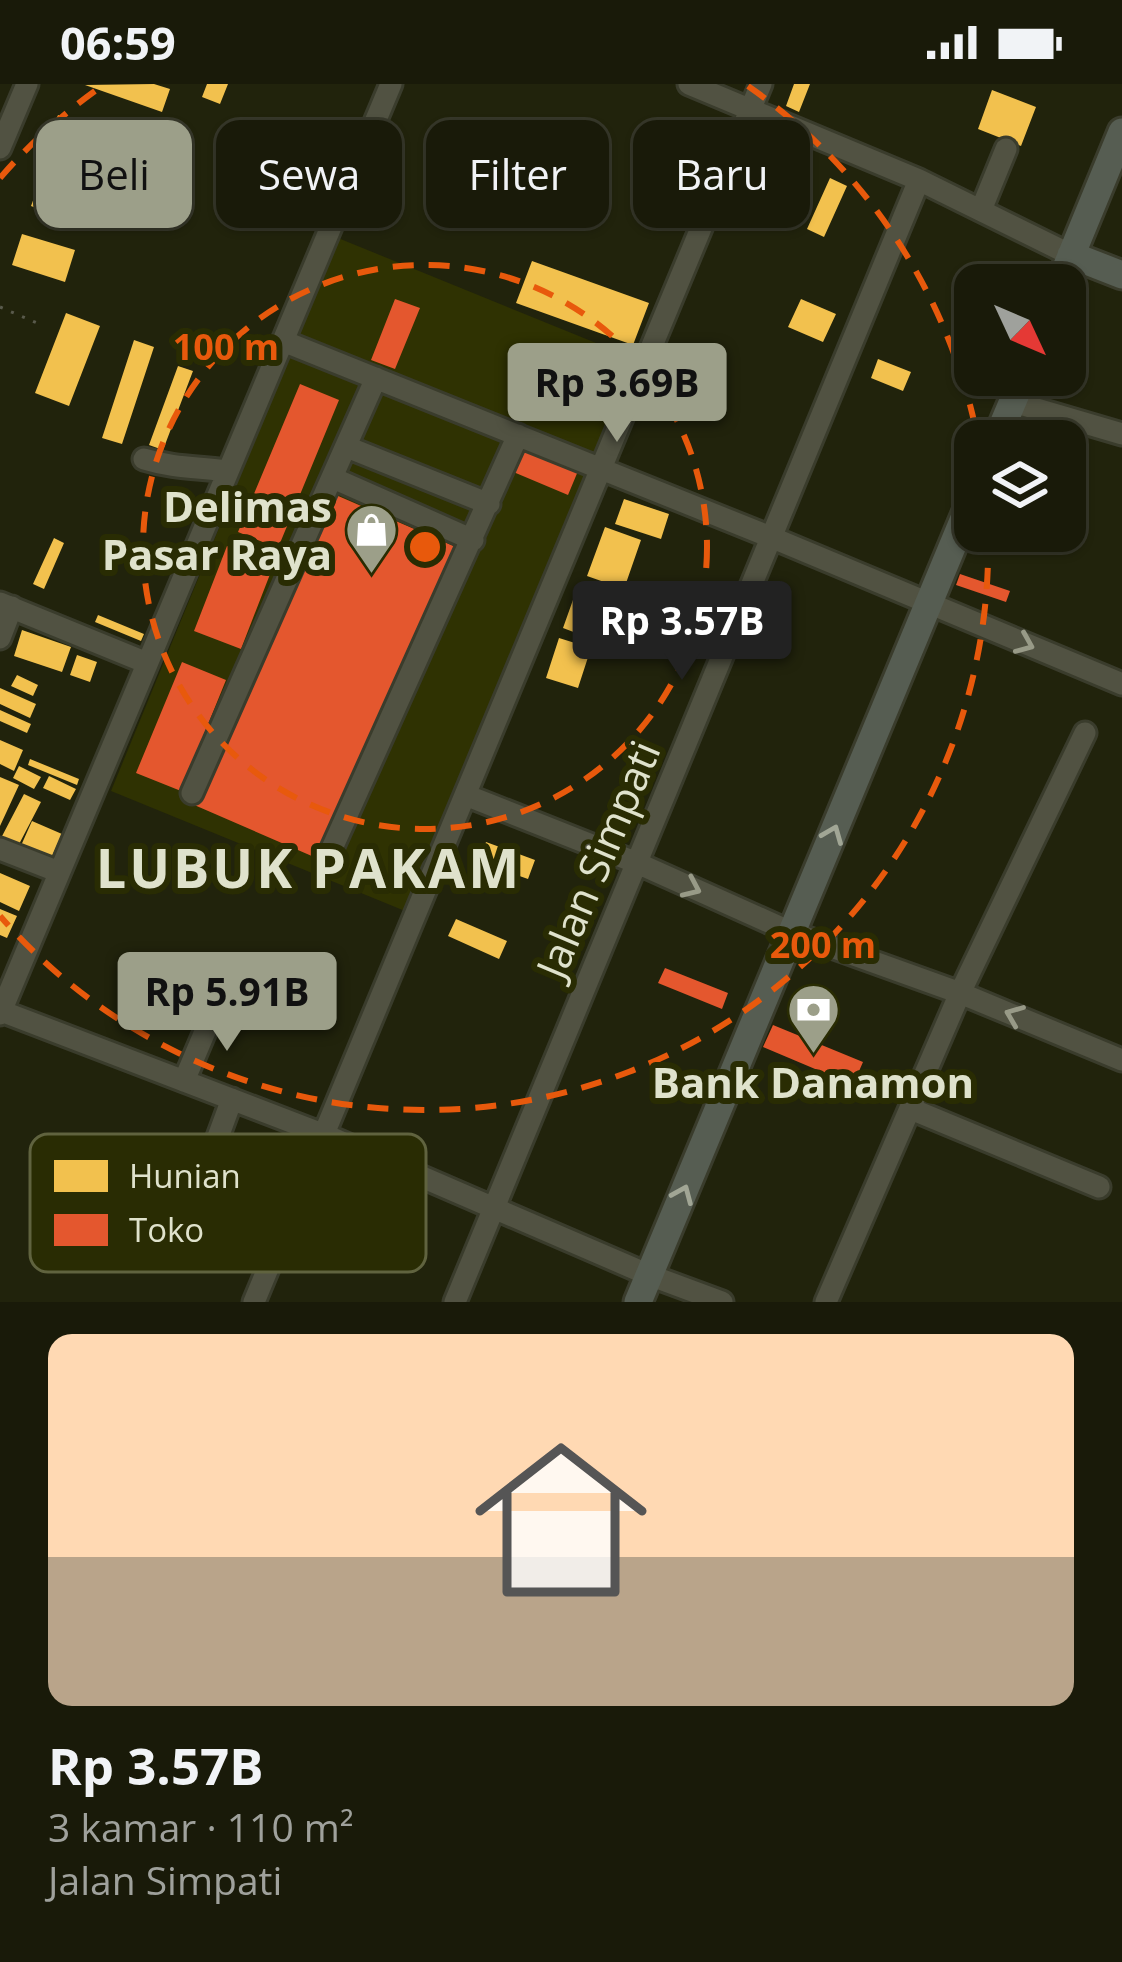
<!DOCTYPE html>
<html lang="id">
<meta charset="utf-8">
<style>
body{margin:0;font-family:"Open Sans",sans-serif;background:#262717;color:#f1f3f6;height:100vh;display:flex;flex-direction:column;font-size:45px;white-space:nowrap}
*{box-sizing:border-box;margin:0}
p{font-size:39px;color:#9fa19c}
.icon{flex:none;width:66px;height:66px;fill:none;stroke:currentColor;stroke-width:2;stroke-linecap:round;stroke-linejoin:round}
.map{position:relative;height:1218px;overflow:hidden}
.sheet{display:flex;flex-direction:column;background:#191a09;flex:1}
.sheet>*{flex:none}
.top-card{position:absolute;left:36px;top:36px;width:1050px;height:108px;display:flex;gap:24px}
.needle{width:78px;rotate:134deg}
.fabs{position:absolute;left:954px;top:180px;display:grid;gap:24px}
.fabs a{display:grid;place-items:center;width:132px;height:132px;border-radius:24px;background:#191a09;box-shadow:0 3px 9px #0004,0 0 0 3px #37382a;font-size:60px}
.price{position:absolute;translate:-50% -102px;padding:0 27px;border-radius:12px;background:#9c9f89;color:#111;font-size:39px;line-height:78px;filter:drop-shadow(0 3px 6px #0008)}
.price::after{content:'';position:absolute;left:50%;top:72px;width:36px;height:27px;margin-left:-18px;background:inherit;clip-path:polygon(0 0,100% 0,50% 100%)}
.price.on{background:#222;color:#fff}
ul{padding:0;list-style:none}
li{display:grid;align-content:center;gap:24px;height:636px;padding:0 48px}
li+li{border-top:3px solid #37382a}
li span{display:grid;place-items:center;height:372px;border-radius:24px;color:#555}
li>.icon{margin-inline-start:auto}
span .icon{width:216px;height:216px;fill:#fffc;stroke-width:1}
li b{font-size:51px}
.tag{padding:0 42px;border-radius:24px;background:#191a09;box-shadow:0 3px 9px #0004,0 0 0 3px #37382a;font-size:42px;line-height:108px}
.tag.on{background:#9c9f89;color:#111}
.status{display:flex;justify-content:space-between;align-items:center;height:84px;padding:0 60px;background:#191a09;direction:ltr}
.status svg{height:33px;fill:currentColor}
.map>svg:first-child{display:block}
</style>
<div class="status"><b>06:59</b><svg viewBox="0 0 49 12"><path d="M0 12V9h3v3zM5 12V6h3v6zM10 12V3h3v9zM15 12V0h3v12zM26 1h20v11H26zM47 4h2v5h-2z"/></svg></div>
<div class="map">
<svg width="1122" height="1218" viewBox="0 0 1122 1218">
<rect width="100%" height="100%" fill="#21230c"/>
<!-- built -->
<path fill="#2f3202" d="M338,154L633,274L405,827L111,707Z"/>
<!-- homes -->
<path fill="#f2c14e" d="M154,0L170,5L162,28L85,1Z
M207,0H228L220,20L202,13Z
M794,0H810L799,28L786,22Z
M992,6L1036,23L1021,62L978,45Z
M58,31L83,41L77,57L52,47Z
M704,44L726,53L711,90L689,80Z
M769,68L797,78L787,105L759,95Z
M44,87L77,100L63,135L31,122Z
M830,94L847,102L824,153L807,145Z
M22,150L75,166L65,198L12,181Z
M532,177L649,219L633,261L516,219Z
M801,215L836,230L823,258L788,243Z
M66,229L100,242L69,322L35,309Z
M134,256L154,263L122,360L102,354Z
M878,275L911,288L903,307L871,294Z
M178,282L193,287L163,366L149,361Z
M624,415L669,430L661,455L615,440Z
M605,443L641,456L624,505L587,492Z
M54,454L64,459L44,505L33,500Z
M579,499L617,512L600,558L563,544Z
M98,531L144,550L141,557L95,538Z
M22,546L71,563L62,588L14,572Z
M559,554L591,564L578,604L546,594Z
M77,571L97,578L90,598L70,591Z
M17,591L38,601L33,612L11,602Z
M0,604L36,620L30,634L0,620Z
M0,626L31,640L27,649L0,637Z
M0,656L23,666L14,687L0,680Z
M30,675L79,695L77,701L28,681Z
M19,682L41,693L34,705L13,694Z
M49,692L76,705L70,716L43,704Z
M0,693L19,701L0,742Z
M24,710L41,718L16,766L0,756Z
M32,737L62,750L49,779L19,766Z
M486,758L535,776L528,795L479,778Z
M0,789L30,802L19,827L0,818Z
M0,825L17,832L7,854L0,851Z
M456,835L507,857L499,875L448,852Z"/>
<!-- shops -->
<path fill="#e4572e" d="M395,215L420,224L395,285L371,276Z
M300,300L339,316L278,464L238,448Z
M1034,332L1081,350L1076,363L1029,345Z
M521,364L578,387L568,411L511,387Z
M329,408L458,464L321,776L192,720Z
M227,462L274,480L241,565L194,547Z
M960,490L1010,507L1006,518L956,501Z
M182,578L226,596L181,707L136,689Z
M665,884L728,909L722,925L658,899Z
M773,941L863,978L853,1001L763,963Z"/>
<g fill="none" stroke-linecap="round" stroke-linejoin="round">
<defs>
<path id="minor" d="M689,0L919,96L1071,171
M0,64L27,0
M981,126L1006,65
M283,257L773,454L1122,600
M1013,318L1122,350
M347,363L489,420
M144,375C173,384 198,383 228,387
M333,394L473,456
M0,519L147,579
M0,554L12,523
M192,709L376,294
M468,712L637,779L793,849L960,909L1122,976
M0,765L59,788
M329,771L518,351
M1,927L325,1051L649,1191L722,1218
M0,930L391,0
M184,997L218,917
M911,1025L1099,1103
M211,1072L232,1015
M254,1218L761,0
M455,1218L919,96
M826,1218L960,909L1085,649"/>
<path id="major" d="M1071,171L1122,191
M1059,201L1122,48
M996,357L1024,291
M638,1218L975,408"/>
</defs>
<!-- minor casing -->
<use href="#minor" stroke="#3a3c2c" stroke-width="27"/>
<!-- major casing -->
<use href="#major" stroke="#3a3c2c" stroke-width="33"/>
<!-- path -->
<path stroke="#595a4c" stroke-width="3" stroke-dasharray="3 9" stroke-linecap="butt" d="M0,223L44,242"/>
<!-- minor -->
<use href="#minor" stroke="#515242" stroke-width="21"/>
<!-- major -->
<use href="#major" stroke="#565d52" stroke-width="27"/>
</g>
<!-- one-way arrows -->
<defs><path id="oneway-chevron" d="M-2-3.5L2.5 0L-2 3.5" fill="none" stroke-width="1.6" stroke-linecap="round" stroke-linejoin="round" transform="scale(3)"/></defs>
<g stroke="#989a87">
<use href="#oneway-chevron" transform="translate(1025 560) rotate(23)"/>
<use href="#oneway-chevron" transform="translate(692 804) rotate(24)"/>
<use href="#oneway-chevron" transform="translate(1014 931) rotate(-158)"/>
</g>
<g stroke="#a1a695">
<use href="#oneway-chevron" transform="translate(833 750) rotate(-68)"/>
<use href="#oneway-chevron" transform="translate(683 1110) rotate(-67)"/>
</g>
<!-- distance rings -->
<g fill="none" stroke="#e8590c" stroke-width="6" stroke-dasharray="21 15">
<circle cx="425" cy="463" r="282"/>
<path d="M0 94A563 563 0 0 1 102 2M748 2A563 563 0 0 1 978 356M988 448A563 563 0 0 1 0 832"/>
</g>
<!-- icons -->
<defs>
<symbol id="shop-pin" viewBox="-11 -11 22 30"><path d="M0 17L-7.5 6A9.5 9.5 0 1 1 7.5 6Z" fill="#9c9f89" stroke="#292c03"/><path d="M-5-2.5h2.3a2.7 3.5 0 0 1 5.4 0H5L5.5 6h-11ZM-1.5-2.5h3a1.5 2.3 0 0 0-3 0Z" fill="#fff"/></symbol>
<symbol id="bank-pin" viewBox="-11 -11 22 30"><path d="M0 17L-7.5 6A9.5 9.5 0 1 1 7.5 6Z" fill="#9c9f89" stroke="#292c03"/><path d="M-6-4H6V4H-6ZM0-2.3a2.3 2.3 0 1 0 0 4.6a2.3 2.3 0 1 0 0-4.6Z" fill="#fff"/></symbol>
</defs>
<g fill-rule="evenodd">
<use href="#shop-pin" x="342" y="416" width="59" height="81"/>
<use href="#bank-pin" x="784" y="896" width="59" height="81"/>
</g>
<g text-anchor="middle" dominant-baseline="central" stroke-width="12" stroke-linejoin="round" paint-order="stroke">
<!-- poi labels -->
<g font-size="42" font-weight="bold" fill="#dfe2cc" stroke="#292c03" text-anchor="end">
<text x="332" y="421">Delimas<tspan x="332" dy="48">Pasar Raya</tspan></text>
<text x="813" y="997" text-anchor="middle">Bank Danamon</text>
</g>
<!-- street labels -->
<g font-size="42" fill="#dfe2cc" stroke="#292c03">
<text transform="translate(597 775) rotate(-67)">Jalan Simpati</text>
</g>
<!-- district labels -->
<g font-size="54" font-weight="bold" letter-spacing="3" fill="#dfe2cc" stroke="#292c03">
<text x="309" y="783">LUBUK PAKAM</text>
</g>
</g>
<!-- legend -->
<rect x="30" y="1050" width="396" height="138" rx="18" fill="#292c03" stroke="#60633f" stroke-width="3"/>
<rect x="54" y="1076" width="54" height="32" fill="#f2c14e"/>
<rect x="54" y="1130" width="54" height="32" fill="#e4572e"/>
<g font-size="33" fill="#dfe2cc">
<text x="129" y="1104">Hunian</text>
<text x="129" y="1158">Toko</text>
</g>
<circle cx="425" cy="463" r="18" fill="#e8590c" stroke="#292c03" stroke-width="6"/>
<g font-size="36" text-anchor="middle" font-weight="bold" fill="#e8590c" stroke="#292c03" stroke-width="12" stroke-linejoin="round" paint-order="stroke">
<text x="226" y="276">100 m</text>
<text x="823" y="874">200 m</text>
</g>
</svg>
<div class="fabs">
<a><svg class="needle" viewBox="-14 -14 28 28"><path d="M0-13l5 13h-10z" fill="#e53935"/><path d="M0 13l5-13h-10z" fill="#9fa19c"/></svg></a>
<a><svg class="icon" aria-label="layers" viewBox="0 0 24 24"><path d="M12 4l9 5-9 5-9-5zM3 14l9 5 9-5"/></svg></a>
</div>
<b class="price" style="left:617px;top:361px">Rp 3.69B</b>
<b class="price on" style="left:682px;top:599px">Rp 3.57B</b>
<b class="price" style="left:227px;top:970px">Rp 5.91B</b>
<div class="top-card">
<a class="tag on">Beli</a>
<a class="tag">Sewa</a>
<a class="tag">Filter</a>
<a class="tag">Baru</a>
</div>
</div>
<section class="sheet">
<ul>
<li><span style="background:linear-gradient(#ffd9b3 60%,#b9a48a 0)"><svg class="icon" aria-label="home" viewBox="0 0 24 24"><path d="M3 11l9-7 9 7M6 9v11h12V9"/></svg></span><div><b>Rp 3.57B</b><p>3 kamar · 110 m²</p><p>Jalan Simpati</p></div></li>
</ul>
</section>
